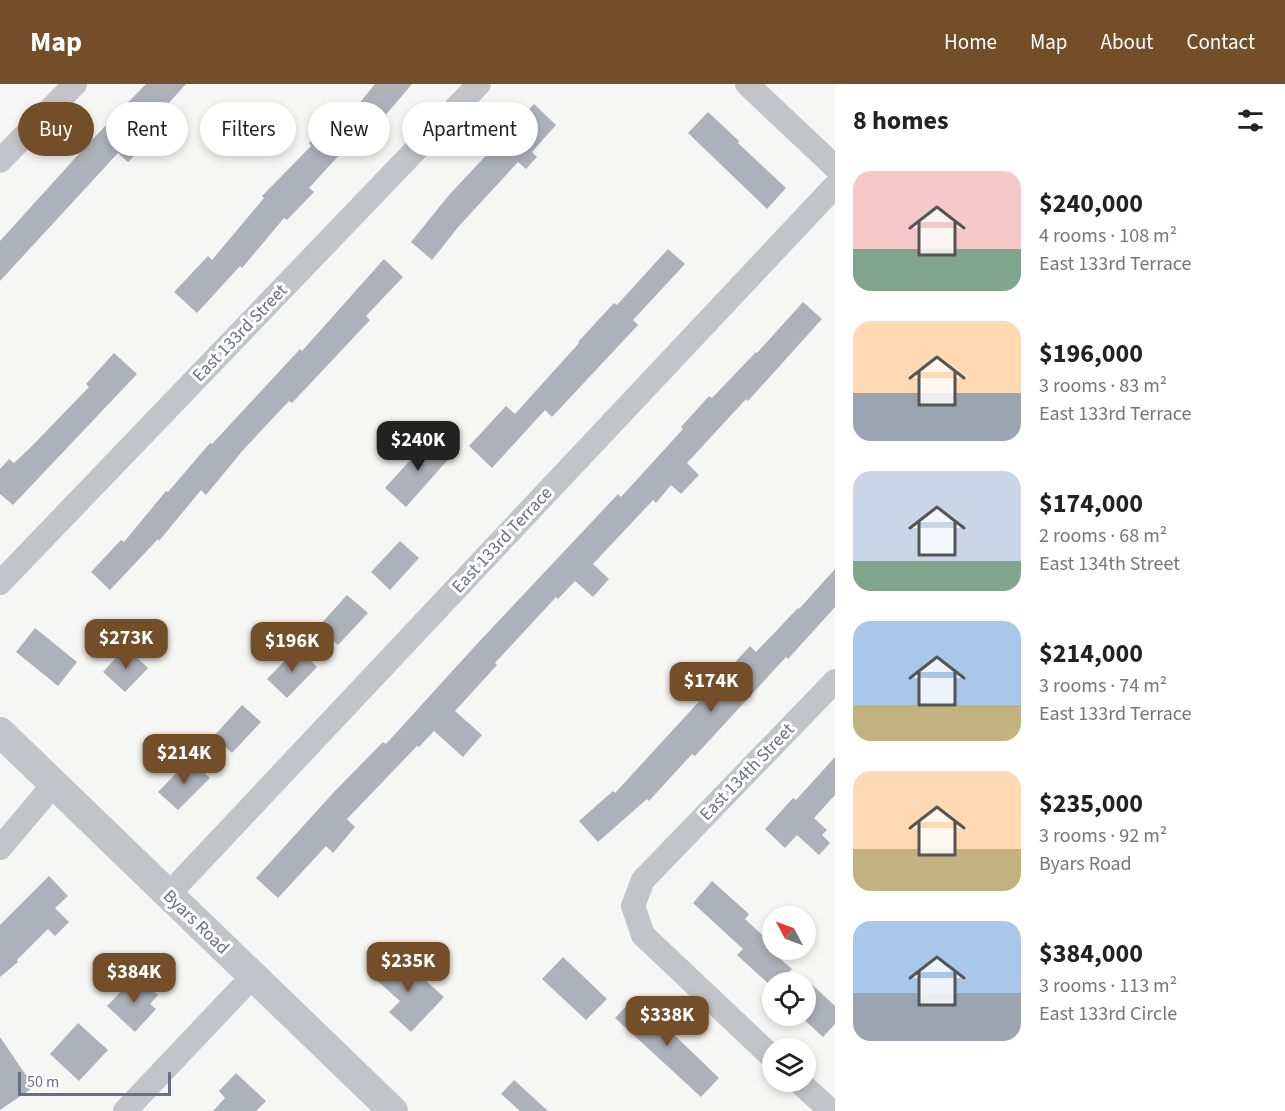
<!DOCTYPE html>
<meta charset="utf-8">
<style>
body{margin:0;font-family:"Source Sans 3",sans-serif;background:#f6f6f6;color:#222;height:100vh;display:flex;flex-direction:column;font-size:22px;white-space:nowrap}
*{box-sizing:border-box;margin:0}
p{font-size:20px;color:#767676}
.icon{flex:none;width:33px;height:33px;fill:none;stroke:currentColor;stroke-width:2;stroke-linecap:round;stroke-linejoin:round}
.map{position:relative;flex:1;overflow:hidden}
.details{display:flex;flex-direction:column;background:#fff;width:450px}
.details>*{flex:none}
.banner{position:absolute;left:18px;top:18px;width:570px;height:54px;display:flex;gap:12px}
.needle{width:39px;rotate:311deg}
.buttons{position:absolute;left:762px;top:822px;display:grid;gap:12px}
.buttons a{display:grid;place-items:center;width:54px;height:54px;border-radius:50%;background:#fff;box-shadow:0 3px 9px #0003;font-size:30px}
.scale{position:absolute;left:18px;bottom:15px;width:153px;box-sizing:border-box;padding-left:6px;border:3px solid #677083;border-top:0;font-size:16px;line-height:21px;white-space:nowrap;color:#677083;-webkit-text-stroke:4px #fff;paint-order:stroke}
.price{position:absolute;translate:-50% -51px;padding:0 14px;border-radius:12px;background:#744d29;color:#fff;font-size:20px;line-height:39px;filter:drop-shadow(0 2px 3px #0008)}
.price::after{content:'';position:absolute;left:50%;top:36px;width:18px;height:14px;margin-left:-9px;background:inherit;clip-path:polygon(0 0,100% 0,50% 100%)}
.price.selected{background:#222;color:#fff}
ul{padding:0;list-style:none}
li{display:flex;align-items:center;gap:18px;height:150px;padding:0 18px}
li span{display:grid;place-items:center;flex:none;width:168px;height:120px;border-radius:18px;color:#555}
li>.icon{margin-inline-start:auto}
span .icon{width:72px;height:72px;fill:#fffc;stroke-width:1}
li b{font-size:26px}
h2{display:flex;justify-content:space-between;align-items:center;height:72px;padding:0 18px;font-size:26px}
.tag{padding:0 21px;border-radius:27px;background:#fff;box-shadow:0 3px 9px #0003;font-size:21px;line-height:54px}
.tag.selected{background:#744d29;color:#fff}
header{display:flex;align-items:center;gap:36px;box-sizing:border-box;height:84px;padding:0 30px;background:#744d29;color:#fff}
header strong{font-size:28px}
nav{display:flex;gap:33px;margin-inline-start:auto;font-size:21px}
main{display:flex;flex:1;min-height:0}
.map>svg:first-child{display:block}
</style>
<header>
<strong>Map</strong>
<nav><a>Home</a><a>Map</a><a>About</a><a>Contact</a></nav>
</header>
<main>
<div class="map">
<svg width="835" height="1027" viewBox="0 0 835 1027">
<rect width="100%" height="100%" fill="#f6f7f4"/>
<!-- building -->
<path fill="#adb1b9" d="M146,0H186L136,55L144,62L128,78L118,69L0,197V157L87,61Z
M375,0H412L378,40L372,35L309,104L314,108L287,136L284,134L242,184L240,182L197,229L174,208L208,172L212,176L264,114L262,112L311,62L309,59L335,30L344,38Z
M534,20L556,41L532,68L537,73L526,85L518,78L459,142L432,176L411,158L449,111Z
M708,28L739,57L738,59L786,104L767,125L688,49Z
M668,165L685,180L633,236L638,241L552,333L545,326L492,384L469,362L506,322L515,330L579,259L578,258L614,219L617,221Z
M384,175L403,193L366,232L370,236L292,319L289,317L244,365L206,411L201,406L159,457L158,455L110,506L91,488L121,456L124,458L166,407L168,408L210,359L212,360L300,265L302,267Z
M803,218L822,235L748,317L746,315L687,379L699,391L681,410L671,401L656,419L653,416L593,480L609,495L593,513L575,497L558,515L556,513L495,579L497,581L455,627L482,651L463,673L434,647L419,663L417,662L347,735L355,743L333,769L326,762L278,814L256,794L334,708L383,658L386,660L476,561L618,410L621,413L683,345L681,343L709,312L712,314L756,268L757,269Z
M114,269L137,290L13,421L0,410V385L9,375L14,379L30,364L89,303L86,300Z
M431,353L452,371L406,423L385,404Z
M400,457L419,474L390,506L371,488Z
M835,485V523L788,575L786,573L695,672L692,670L649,717L647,715L598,758L579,737L613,707L615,709L750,562L756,568L798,524L799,525Z
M347,511L368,529L338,561L318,543Z
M35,544L77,578L58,602L16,568Z
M126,563L148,584L125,608L103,588Z
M297,564L317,583L287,614L267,595Z
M242,621L261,638L232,669L214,652Z
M835,673V711L814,734L827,746L822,751L830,759L819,771L797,751L785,764L765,745L793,714L796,716Z
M190,675L210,694L178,726L158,708Z
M49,792L68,812L55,824L69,838L55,852L48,845L17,876L18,878L0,893V841Z
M712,797L749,830L745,835L772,860V866L780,867L776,871L792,885L779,898H772V903L737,871L743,865L693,819Z
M396,870L444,913L411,948L389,928L400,917L374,894Z
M563,873L607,915L586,936L542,895Z
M137,891L158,911L150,920L156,925L135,948L107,922Z
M806,895L835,922V940L823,953L800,932H806Z
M635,913L719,994L701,1013L615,934Z
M78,939L108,966L79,997L50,970Z
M0,953L34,1003L0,1026Z
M236,989L266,1017L256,1027H213L225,1014L219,1007Z
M514,996L548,1027H520L501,1010Z"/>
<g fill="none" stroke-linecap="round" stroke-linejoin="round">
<!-- minor -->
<path stroke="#c2c4c9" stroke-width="24" d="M747,0L835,83
M0,77L75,0
M0,499L479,0
M0,764L54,700
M168,811L835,102
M772,973L643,851L633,822L643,796L835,597
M799,998L831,1027
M125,1027L253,892"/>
<!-- tertiary -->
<path stroke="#c2c4c9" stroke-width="30" d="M0,648L393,1027"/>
</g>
<g text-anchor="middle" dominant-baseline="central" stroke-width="6" stroke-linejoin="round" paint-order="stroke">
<!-- street labels -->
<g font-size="18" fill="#677083" stroke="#fff">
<text transform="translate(240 249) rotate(-46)">East 133rd Street</text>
<text transform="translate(502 456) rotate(-47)">East 133rd Terrace</text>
<text transform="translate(747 688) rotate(-46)">East 134th Street</text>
<text transform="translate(196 838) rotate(44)">Byars Road</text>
</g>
</g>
</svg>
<div class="buttons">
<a><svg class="needle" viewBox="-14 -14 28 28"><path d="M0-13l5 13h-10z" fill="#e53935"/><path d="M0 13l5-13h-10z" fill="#767676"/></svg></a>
<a><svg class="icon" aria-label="locate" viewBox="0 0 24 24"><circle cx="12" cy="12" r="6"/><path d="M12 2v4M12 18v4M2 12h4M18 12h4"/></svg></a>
<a><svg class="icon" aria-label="layers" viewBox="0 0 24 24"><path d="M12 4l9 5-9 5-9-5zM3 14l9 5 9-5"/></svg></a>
</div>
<div class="scale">50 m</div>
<b class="price selected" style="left:418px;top:388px">$240K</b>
<b class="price" style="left:126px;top:586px">$273K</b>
<b class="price" style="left:292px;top:589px">$196K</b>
<b class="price" style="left:711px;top:629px">$174K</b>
<b class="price" style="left:184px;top:701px">$214K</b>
<b class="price" style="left:408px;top:909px">$235K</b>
<b class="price" style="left:134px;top:920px">$384K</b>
<b class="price" style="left:667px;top:963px">$338K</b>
<div class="banner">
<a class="tag selected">Buy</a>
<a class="tag">Rent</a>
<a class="tag">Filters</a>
<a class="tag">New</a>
<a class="tag">Apartment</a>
</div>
</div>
<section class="details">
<h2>8 homes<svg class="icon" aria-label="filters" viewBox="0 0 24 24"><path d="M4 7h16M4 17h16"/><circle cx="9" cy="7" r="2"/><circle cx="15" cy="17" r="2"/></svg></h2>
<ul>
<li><span style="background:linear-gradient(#f6c9c9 65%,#7fa58c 0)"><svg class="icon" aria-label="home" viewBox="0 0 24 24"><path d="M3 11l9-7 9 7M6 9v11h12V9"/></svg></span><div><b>$240,000</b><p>4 rooms · 108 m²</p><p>East 133rd Terrace</p></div></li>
<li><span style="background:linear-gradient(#ffd9b3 60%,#9aa5b1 0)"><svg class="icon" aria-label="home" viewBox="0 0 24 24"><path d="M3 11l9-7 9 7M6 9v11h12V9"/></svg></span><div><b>$196,000</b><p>3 rooms · 83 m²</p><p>East 133rd Terrace</p></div></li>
<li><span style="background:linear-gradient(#c9d6e8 75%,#7fa58c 0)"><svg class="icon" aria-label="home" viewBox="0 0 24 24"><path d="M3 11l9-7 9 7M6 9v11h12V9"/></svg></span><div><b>$174,000</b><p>2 rooms · 68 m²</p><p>East 134th Street</p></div></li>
<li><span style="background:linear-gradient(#a9c7e8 70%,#c2b280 0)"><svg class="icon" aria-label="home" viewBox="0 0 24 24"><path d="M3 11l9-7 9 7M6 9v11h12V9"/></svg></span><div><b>$214,000</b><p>3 rooms · 74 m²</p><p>East 133rd Terrace</p></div></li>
<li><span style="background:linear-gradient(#ffd9b3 65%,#c2b280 0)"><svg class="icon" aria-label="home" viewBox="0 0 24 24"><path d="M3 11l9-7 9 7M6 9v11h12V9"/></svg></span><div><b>$235,000</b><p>3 rooms · 92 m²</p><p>Byars Road</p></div></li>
<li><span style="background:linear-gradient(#a9c7e8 60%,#9aa5b1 0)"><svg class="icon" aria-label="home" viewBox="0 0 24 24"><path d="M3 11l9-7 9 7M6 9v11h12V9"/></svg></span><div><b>$384,000</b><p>3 rooms · 113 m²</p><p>East 133rd Circle</p></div></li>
</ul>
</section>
</main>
